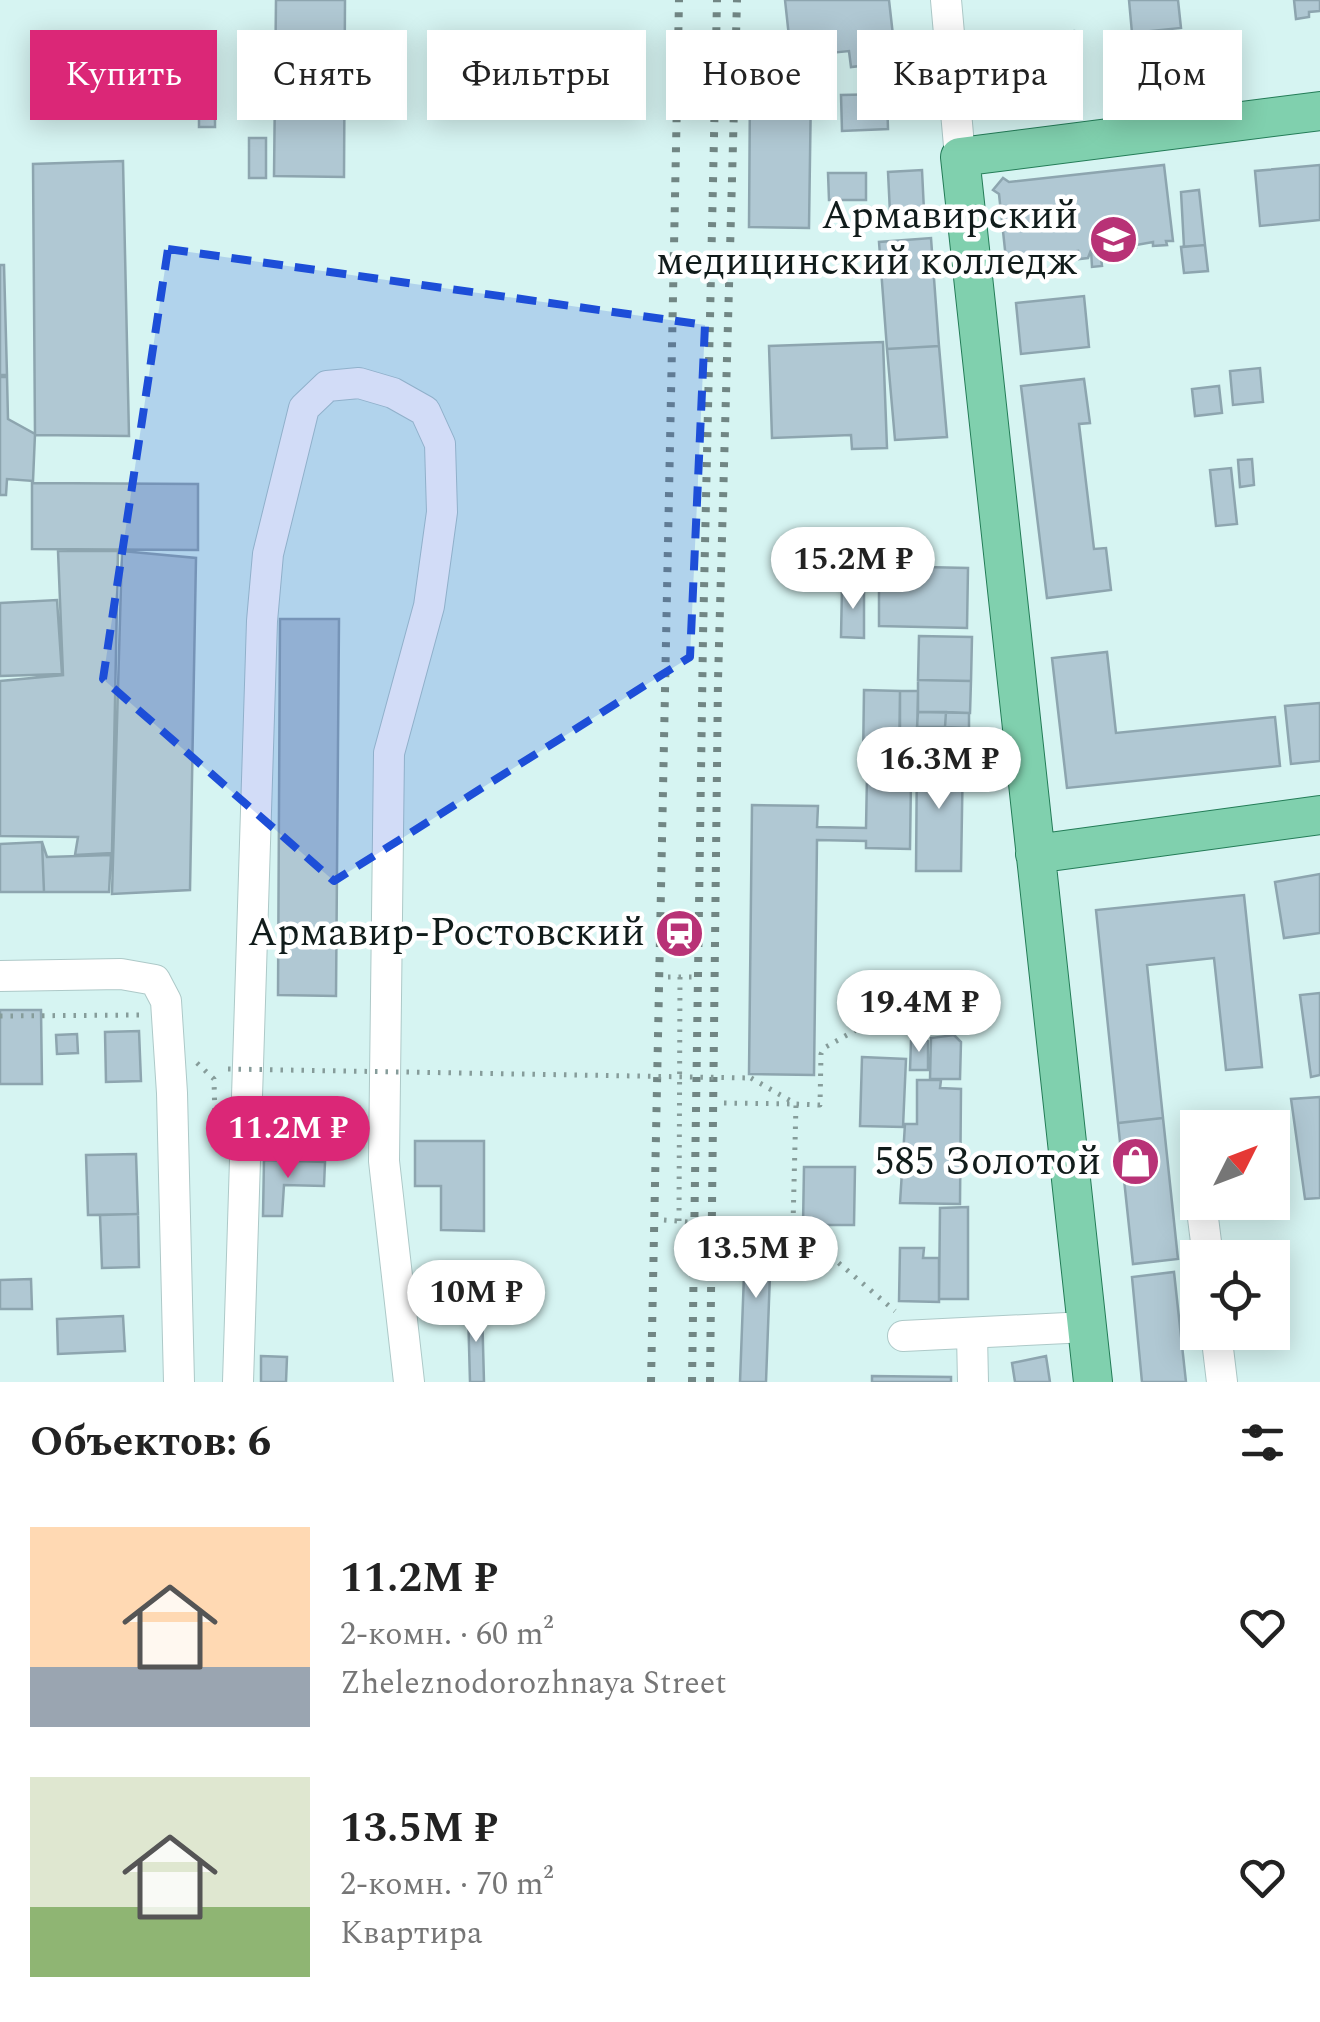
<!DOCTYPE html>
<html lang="ru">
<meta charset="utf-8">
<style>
body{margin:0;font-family:Spectral,serif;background:#f2f2f2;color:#222;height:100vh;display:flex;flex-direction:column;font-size:38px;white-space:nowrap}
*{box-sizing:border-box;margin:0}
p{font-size:32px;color:#767676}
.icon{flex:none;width:55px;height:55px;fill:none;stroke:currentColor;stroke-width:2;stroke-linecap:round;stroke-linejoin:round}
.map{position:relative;height:1382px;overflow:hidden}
.sheet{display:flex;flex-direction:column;background:#fff;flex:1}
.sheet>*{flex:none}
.hud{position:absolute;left:30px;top:30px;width:1260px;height:90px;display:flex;gap:20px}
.needle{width:65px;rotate:48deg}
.fabs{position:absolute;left:1180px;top:1110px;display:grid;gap:20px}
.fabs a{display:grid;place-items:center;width:110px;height:110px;border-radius:0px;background:#fff;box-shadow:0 5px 25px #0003;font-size:50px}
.price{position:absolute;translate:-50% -85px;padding:0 22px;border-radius:35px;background:#fff;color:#222;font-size:32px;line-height:65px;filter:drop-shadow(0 2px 5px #0008)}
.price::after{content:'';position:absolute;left:50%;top:60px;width:30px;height:22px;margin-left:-15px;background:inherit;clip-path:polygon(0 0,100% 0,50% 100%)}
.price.active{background:#db2777;color:#fff}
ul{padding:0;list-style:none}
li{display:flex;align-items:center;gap:30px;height:250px;padding:0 30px}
li span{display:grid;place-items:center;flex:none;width:280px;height:200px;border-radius:0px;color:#555}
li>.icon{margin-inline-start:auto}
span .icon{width:120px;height:120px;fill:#fffc;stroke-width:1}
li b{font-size:42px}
h2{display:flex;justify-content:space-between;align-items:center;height:120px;padding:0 30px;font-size:42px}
.chip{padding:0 35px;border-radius:0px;background:#fff;box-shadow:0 5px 25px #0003;font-size:35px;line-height:90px}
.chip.active{background:#db2777;color:#fff}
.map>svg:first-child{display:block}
</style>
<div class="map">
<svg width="1320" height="1382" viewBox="0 0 1320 1382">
<rect width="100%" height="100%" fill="#d6f4f2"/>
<!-- building -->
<path fill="#b0c8d3" stroke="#8da5af" stroke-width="2.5" d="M276,0H345L344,177L274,176Z
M785,0H889L896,62L851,67L849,51L829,53L832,79L794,83Z
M1129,0H1178L1181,28L1132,33Z
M1294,0H1320V11L1309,12V17L1296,19Z
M1074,31L1078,84L982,91L977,39Z
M1226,32L1229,72L1171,76L1168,36Z
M1168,36L1171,76L1116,80L1113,39Z
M750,88L811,89L809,228L749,227Z
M887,94L888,129L842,131L841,95Z
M199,100H215V127H199Z
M249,138H266V178H249Z
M123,161L129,436L35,435L33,164Z
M1164,165L1173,241H1166L1167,245L1153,246V242L1136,245V248L1128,249V246L1100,249L1102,266L1092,267L1091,250L1088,258L1079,259L1078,251L1070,252L1071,255L1052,254V258L1045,259L1044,255L1037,256V259L1010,262L1006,259L999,194L993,190L1003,178L1009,182Z
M1320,165V220L1260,226L1255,171Z
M922,170L924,211L890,213L888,172Z
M828,173H866V200H829Z
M1199,190L1205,245L1184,247L1181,192Z
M931,238L939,346L887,349L879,242Z
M1205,245L1208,271L1184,273L1181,247Z
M0,265H4L7,375H0Z
M1084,296L1089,347L1021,354L1016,303Z
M883,342L887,448L852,449L851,435L772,438L769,346Z
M939,346L947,437L895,440L887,349Z
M1260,368L1263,402L1233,405L1230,371Z
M0,377H7L8,419L35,434L33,481L7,479L6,495H0Z
M1084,379L1090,423L1079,424L1094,549L1106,548L1111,590L1047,598L1021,386Z
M1219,386L1222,413L1195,416L1192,389Z
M1252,459L1254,485L1240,487L1238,460Z
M1231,468L1237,524L1216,526L1210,470Z
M32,483L198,484V550L32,549Z
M58,551H118L112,853L75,855L78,837L0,836V681L63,675Z
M122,551L196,558L190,890L112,894Z
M879,566L968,568L967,628L879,626Z
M842,587H864V638L841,637Z
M57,600L62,674L0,676V603Z
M280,619H339L336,996L278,995Z
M919,636L972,637L971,681L918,680Z
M1107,652L1116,733L1275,717L1280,766L1067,788L1052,658Z
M918,680L971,681L970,713L918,712Z
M864,690L900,691L899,763L863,762Z
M900,691H918L917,735H900Z
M1320,703V761L1291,764L1285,706Z
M918,712H946L945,727H917Z
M946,712L969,713V728L945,727Z
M917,752L963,753L961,871H916Z
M867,777L911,778L910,849L866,848V841L817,840L814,1075L749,1074L752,805L818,806L817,827L866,828Z
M42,842L44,892H0V844Z
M42,842L47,857L111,855L109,892H44Z
M1320,874V933L1284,938L1275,882Z
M1244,895L1262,1067L1226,1070L1214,958L1147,965L1163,1118L1118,1123L1096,910Z
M1320,993V1075L1311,1077L1300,995Z
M0,1010H41L42,1084H0Z
M139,1031L141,1081L106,1082L105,1032Z
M77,1034L78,1053L57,1054L56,1035Z
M954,1035L961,1042L960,1079H930L931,1038Z
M923,1039L928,1041V1070H910L911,1041Z
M862,1057L906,1059L903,1127L860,1126Z
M917,1080H941L940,1088L961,1089L960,1204L900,1203L905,1124H917Z
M1320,1097V1198L1305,1199L1291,1099Z
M1163,1118L1178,1259L1133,1264L1118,1123Z
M415,1141H484V1231L441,1230V1186H415Z
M136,1154L138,1214L88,1215L86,1155Z
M264,1160L325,1162L324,1186L284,1185L282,1216H263Z
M804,1167H855L854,1225H803Z
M968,1207V1299H939L940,1208Z
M138,1214L139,1267L102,1268L100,1215Z
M746,1220H772L766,1382H740Z
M900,1248H924L923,1258H939V1302L899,1301Z
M1174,1272L1186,1382H1142L1132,1277Z
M31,1279L32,1309H0V1280Z
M482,1308L484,1382H470L468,1309Z
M123,1316L125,1351L58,1354L57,1319Z
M261,1356L287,1357L286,1382H261Z
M1046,1356L1050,1382H1015L1012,1363Z
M872,1376L951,1377V1382H872Z"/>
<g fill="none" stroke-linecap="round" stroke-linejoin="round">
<defs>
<path id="minor" d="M946,0L960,157
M0,976L121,974L155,980L166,1001L172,1093L179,1382
M1196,1163L1198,1173
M1201,1202L1208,1258
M1216,1332L1222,1382
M972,1334L973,1382
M903,1336L1087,1327
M238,1382L262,621L268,554L304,408L327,386L359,383L393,393L425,411L440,444L442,512L429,606L389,753L384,1161L409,1382"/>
<path id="major" d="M1035,854L1320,815
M1093,1382L960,157L1320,111"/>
</defs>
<!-- minor casing -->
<use href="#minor" stroke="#adc9c8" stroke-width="32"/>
<!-- major casing -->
<use href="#major" stroke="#237c57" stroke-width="40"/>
<!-- path -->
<path stroke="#869c9a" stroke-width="5" stroke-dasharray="2.5 8" stroke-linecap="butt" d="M668,977H692
M0,1016L141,1015
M197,1063L214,1079L215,1121H219
M751,1078L796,1104L820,1105L821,1054L824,1048L877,1018
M724,1103L796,1104L793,1224L895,1311
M664,1220L689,1222
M679,1221L680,977"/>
<!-- minor -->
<use href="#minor" stroke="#fff" stroke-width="30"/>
<!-- major -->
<use href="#major" stroke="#80d0ae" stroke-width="38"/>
<!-- rail -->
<path stroke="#718684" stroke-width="8" stroke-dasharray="5 10" stroke-linecap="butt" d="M651,1382L679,0
M692,1382L703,636L717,0
M710,1382L718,680L737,0"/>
<!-- path-bridge -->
<path stroke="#869c9a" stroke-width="5" stroke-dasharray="2.5 8" stroke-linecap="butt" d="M228,1069L751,1078"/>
</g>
<!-- marked area -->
<path fill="#1d4ed8" fill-opacity="0.2" stroke="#1d4ed8" stroke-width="8" stroke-dasharray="20 12" stroke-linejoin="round" d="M168,249L705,325L690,657L334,881L103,679Z"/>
<!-- icons -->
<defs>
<symbol id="university-disc" viewBox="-11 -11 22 22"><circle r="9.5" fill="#b83276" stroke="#fff"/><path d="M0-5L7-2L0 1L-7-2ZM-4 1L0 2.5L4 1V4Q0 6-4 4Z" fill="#fff"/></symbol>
<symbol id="station-disc" viewBox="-11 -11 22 22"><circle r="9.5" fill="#b83276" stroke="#fff"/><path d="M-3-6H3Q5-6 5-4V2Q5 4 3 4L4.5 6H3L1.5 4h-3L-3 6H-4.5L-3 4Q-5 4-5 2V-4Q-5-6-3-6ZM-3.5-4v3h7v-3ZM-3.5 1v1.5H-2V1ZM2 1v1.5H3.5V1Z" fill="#fff"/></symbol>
<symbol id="shop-disc" viewBox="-11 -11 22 22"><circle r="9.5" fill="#b83276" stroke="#fff"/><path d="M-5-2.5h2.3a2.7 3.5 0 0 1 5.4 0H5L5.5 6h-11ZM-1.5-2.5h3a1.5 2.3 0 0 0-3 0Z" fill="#fff"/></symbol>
</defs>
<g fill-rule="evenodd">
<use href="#university-disc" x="1086" y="212" width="55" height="55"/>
<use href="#station-disc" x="652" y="906" width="55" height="55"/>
<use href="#shop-disc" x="1108" y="1134" width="55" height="55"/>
</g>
<g text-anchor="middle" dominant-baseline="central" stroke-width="9" stroke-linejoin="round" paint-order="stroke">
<!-- poi labels -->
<g font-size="40" fill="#111c1b" stroke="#fff" text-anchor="end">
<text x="1078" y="216">Армавирский<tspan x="1078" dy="46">медицинский колледж</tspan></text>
<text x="645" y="933">Армавир-Ростовский</text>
<text x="1101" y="1162">585 Золотой</text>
</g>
</g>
</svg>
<div class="fabs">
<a><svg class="needle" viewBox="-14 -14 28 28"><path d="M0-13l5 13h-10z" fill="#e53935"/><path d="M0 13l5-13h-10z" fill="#767676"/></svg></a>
<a><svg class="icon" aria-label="locate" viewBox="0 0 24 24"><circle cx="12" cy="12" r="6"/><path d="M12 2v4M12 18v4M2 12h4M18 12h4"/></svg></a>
</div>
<b class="price" style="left:853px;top:612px">15.2M ₽</b>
<b class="price" style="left:939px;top:812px">16.3M ₽</b>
<b class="price" style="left:919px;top:1055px">19.4M ₽</b>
<b class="price active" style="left:288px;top:1181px">11.2M ₽</b>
<b class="price" style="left:756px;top:1301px">13.5M ₽</b>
<b class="price" style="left:476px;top:1345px">10M ₽</b>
<div class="hud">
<a class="chip active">Купить</a>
<a class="chip">Снять</a>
<a class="chip">Фильтры</a>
<a class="chip">Новое</a>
<a class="chip">Квартира</a>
<a class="chip">Дом</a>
</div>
</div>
<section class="sheet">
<h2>Объектов: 6<svg class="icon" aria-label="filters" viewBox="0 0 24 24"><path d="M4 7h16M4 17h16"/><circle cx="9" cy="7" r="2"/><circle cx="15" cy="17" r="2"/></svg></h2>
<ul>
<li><span style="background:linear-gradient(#ffd9b3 70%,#9aa5b1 0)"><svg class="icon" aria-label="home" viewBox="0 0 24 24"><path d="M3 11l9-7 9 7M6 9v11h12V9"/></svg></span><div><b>11.2M ₽</b><p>2-комн. · 60 m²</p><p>Zheleznodorozhnaya Street</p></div><svg class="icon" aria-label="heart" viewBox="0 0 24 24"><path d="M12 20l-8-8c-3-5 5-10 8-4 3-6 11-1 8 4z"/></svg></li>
<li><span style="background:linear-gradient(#dfe7d0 65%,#8fb573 0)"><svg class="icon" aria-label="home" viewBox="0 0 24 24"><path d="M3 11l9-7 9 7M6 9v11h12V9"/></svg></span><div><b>13.5M ₽</b><p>2-комн. · 70 m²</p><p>Квартира</p></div><svg class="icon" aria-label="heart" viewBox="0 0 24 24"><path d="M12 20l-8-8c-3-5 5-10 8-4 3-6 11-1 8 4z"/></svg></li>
</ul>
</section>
